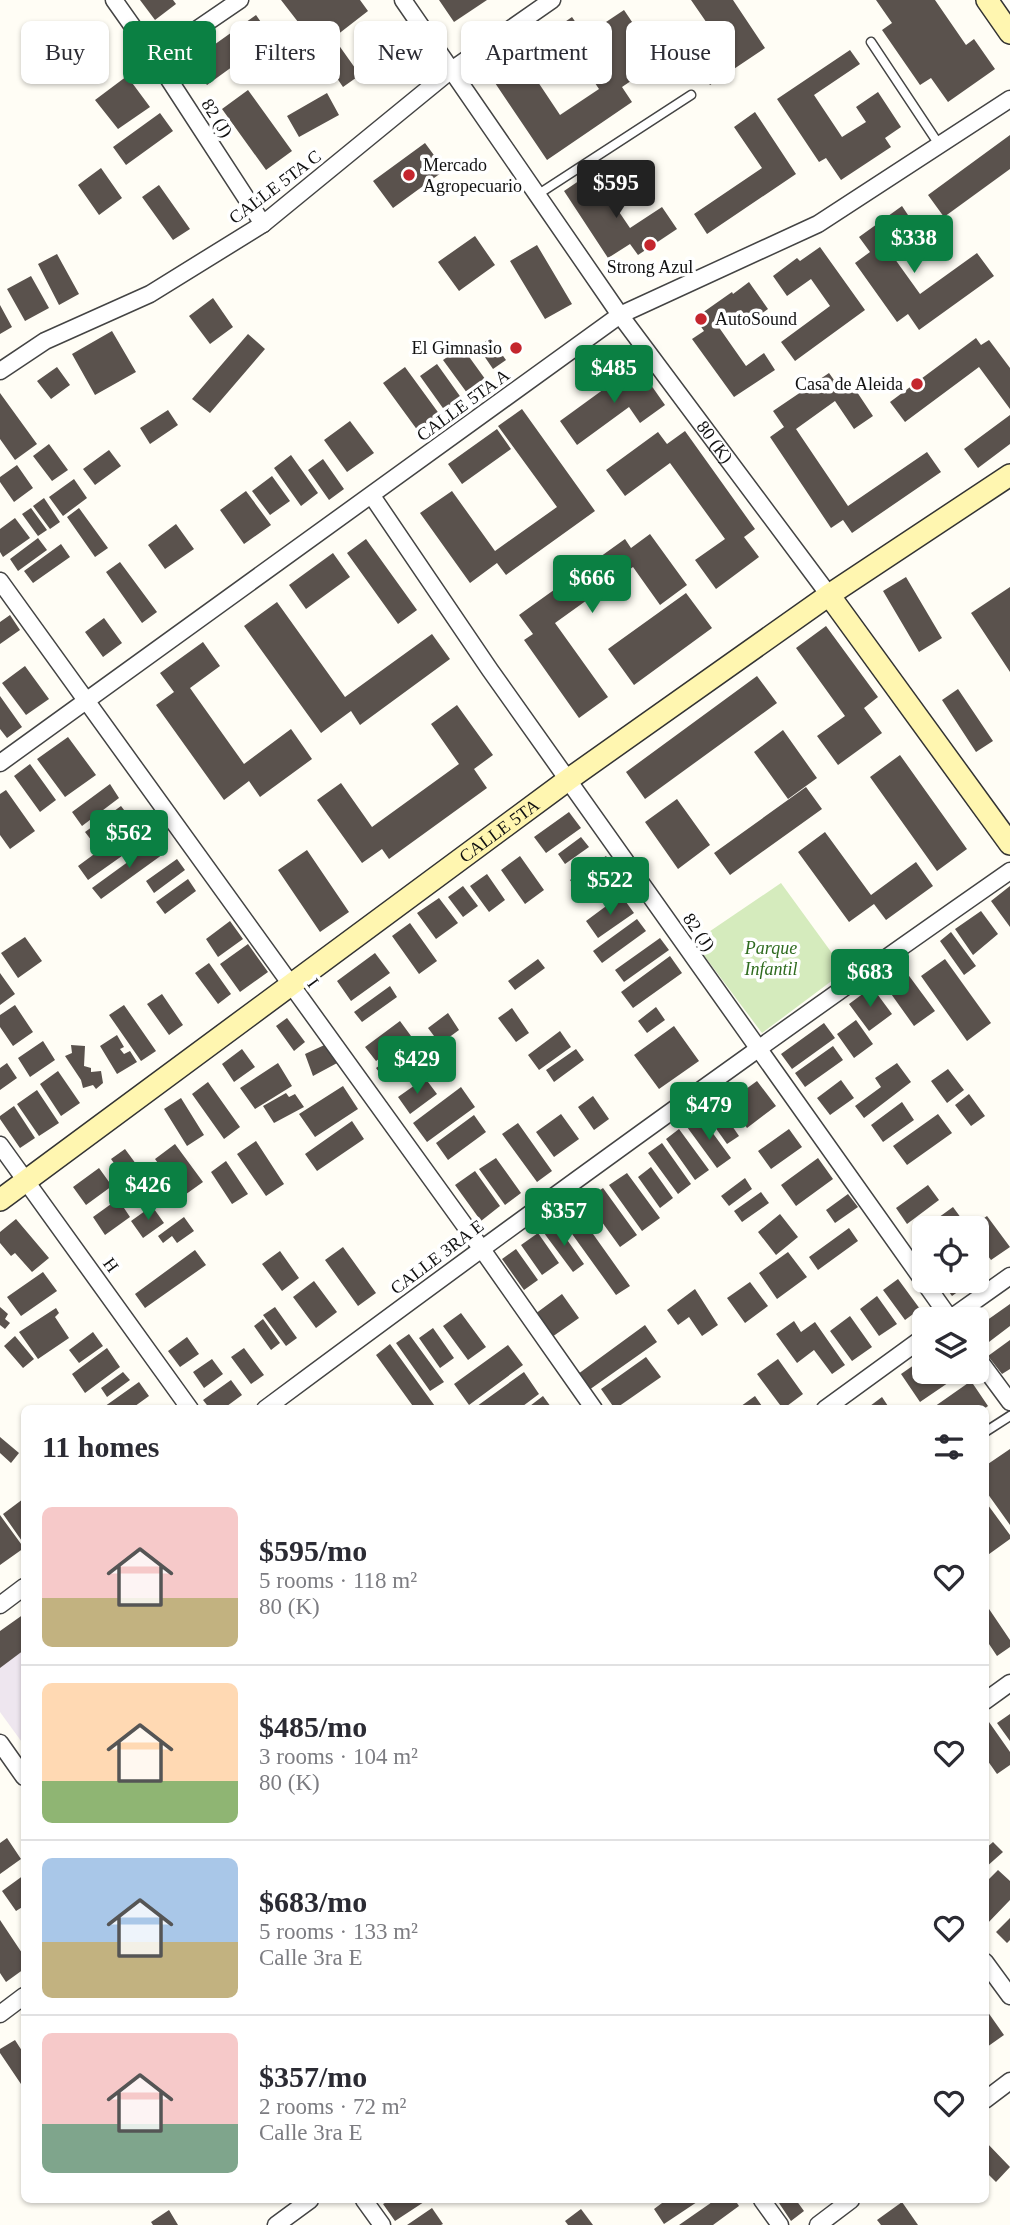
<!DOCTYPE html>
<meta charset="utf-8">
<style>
body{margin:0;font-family:"Times New Roman",serif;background:#f2f2f3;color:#2b2b33;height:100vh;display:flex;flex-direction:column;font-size:26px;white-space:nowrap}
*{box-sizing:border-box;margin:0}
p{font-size:23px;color:#7c7c81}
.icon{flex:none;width:38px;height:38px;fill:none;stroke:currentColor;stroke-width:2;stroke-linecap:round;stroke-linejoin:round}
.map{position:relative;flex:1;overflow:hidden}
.details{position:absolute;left:21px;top:1405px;width:968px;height:798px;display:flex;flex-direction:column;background:#fff;border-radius:10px;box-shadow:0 2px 5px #0004}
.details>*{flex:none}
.top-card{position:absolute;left:21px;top:21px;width:970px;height:63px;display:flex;gap:14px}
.controls{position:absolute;left:912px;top:1216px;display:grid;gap:14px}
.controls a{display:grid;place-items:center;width:77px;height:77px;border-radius:10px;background:#fff;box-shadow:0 2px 5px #0004;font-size:35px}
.price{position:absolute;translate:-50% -60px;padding:0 16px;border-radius:7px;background:#0b8043;color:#fff;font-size:23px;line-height:46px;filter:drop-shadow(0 2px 4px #0008)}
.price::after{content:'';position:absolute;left:50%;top:42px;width:21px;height:16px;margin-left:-10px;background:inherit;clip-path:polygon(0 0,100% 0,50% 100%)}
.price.current{background:#222;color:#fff}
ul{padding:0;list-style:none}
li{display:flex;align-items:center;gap:21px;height:175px;padding:0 21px}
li+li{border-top:2px solid #e1e1e2}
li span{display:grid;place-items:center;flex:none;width:196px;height:140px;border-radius:10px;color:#555}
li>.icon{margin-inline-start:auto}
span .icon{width:84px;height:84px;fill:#fffc;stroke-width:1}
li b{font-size:30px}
h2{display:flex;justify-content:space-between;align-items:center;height:84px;padding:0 21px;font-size:30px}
.pill{padding:0 24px;border-radius:10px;background:#fff;box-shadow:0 2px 5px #0004;font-size:24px;line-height:63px}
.pill.current{background:#0b8043;color:#fff}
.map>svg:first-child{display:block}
</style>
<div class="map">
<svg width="1010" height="2225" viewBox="0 0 1010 2225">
<rect width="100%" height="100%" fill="#fffdf5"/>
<!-- industrial -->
<path fill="#eee6ef" d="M24,1619V1745L0,1712V1636Z"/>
<!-- green -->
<path fill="#d5ebbd" d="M781,883L845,971L762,1033L694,942Z"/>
<!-- building -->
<path fill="#5a524d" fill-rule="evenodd" d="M140,0H173L176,4L155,20Z
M281,0H360L368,11L319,49Z
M439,0H487L454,22Z
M691,0H733L765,48L710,85L693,60L720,42Z
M876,0H935L966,45L974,39L995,69L948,102L931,78L920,85L882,30L892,23Z
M624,10L659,62L622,87L632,102L547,160L489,74L572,17L585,36ZM576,55L599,89L560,115L538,82Z
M256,15L272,38L207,85L190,62Z
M371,24L391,53L375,64L355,36Z
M338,44L360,75L343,87L322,56Z
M850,50L860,64L814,95L842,137L866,122L856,107L878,92L901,127L885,138L891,147L841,180L826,158L819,162L777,99Z
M127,76L150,107L118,129L95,100Z
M248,90L292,151L266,170L222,109Z
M327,93L339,115L299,137L287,116Z
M755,112L796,174L707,234L694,214L762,168L734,127Z
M160,113L173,131L126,165L113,147Z
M1010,135V169L944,217L928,195Z
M425,143L445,170L393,208L373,181Z
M101,168L122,198L99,215L78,185Z
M592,172L630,228L662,207L677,229L638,255L630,244L608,258L564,191Z
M159,185L190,229L173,240L142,197Z
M902,206L916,227L887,248L920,294L977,253L994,276L919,330L908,314L897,322L855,263L870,252L859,237Z
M475,236L495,265L459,291L438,262Z
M537,245L572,304L545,319L510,261Z
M820,247L865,310L795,361L781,342L830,306L811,279L787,296L773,276L797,258L800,261Z
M57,254L79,294L59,305L38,264Z
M31,276L49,308L25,321L7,289Z
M749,282L768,309L750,322L741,310L718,326L746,366L764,353L775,370L734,397L692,339L704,331L695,318L732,292L733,294Z
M213,298L233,327L210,344L189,316Z
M0,305L12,327L0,334Z
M112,331L136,372L95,395L72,354Z
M248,334L265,349L210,413L192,399Z
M490,338L506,360L493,369L478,347Z
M976,338L981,345L989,340L1010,368V409L979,367L905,422L890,402Z
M462,347L488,383L470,397L443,360Z
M437,364L462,399L445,411L420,376Z
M637,365L665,405L640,423L629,407L577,445L560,421Z
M57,367L70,385L51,399L37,381Z
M405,367L440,415L418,431L383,383Z
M829,373L839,387L849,380L873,416L854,429L835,401L796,429L848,506L927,452L941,472L852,533L843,520L831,528L770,437L784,427L773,411Z
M0,393L37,444L15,460L0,439Z
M522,409L595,511L506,575L497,563L470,583L420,513L452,491L495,551L557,507L498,426Z
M168,410L178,425L150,444L140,428Z
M1010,415V444L978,468L964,449Z
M350,421L374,453L347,472L324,440Z
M497,429L511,449L462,484L448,464Z
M685,431L755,529L744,537L759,557L716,589L695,560L725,539L670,463L625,496L606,470L658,432L667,444Z
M49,444L68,470L52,481L33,456Z
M109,450L121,466L95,485L83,469Z
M291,455L318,493L301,506L274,468Z
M323,459L344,489L329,500L308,470Z
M17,465L33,488L14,502L0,482V477Z
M272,476L290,501L270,515L252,491Z
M74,479L87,498L63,516L49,497Z
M246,491L271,525L244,544L220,510Z
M44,498L60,522L50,529L33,506Z
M31,508L47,530L38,536L22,514Z
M79,508L108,548L95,557L67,517Z
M15,518L30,538L3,557L0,552V529Z
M176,524L194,549L165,569L148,545Z
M650,534L687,585L660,605L633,567L555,623L608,697L579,718L524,640L533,634L519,615L625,539L631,548Z
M38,538L47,550L18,571L10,559Z
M366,539L417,610L398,624L347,553Z
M61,544L70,557L33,583L24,571Z
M333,553L350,577L306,609L289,585Z
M120,562L157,612L142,623L106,572Z
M906,577L942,638L919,652L883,591Z
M1010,587V672L971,613Z
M686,593L712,628L634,685L608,649Z
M277,602L345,697L432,634L450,659L360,725L351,711L321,733L244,626Z
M10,615L20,630L0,644V622Z
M104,618L122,643L103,657L85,632Z
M826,626L878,697L864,708L882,733L838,765L817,736L845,716L796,648Z
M203,642L220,666L190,688L244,764L291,729L312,759L260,797L249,781L224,800L156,705L174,692L160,673Z
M25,666L49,699L26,715L2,683Z
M757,676L777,703L645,799L626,772Z
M958,689L993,741L976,752L942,700Z
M0,696L22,727L7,738L0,729Z
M457,705L493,755L474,769L487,788L389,859L382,849L362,863L317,800L341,783L372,827L459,764L431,724Z
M783,730L817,778L788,799L754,752Z
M68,737L96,775L65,797L37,759Z
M900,755L967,849L937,871L870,777Z
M30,764L56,800L40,812L14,776Z
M110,784L119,798L82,826L72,812Z
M806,787L822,809L730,875L714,853Z
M6,790L35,831L10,849L0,835V794Z
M677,799L710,845L678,869L645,822Z
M121,806L131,819L95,845L85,832Z
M569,812L581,828L546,853L534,837Z
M142,819L153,834L88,880L78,866Z
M825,832L871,895L916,862L933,886L886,920L874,904L849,922L798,852Z
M581,837L589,847L565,864L558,854Z
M158,840L166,852L101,899L92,888Z
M307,850L349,912L320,932L278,870Z
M520,856L544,890L525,904L501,870Z
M606,856L620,876L584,900L570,880Z
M177,859L185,870L154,893L146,881Z
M487,874L505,900L489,912L470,886Z
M188,879L196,891L165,914L156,902Z
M463,886L478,906L463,917L448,897Z
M1010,886V927L991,901Z
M621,895L634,913L598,938L586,921Z
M439,898L458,923L436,939L417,913Z
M981,911L998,934L973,955L955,929Z
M637,919L646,931L602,963L593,951Z
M230,921L243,939L218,957L206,939Z
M410,923L437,961L419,974L392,936Z
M951,932L976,966L964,975L940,941Z
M25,937L42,961L18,978L1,953Z
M660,938L669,950L624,982L615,970Z
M248,944L268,972L240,992L220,964Z
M375,953L390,973L351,1001L337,981Z
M670,956L682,973L633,1008L621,992Z
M538,959L545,968L515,990L508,981Z
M945,959L991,1023L967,1041L921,976Z
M209,963L231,994L218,1004L195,973Z
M904,969L935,1011L914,1026L884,984Z
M0,973L15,994L0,1005Z
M390,986L397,997L362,1022L354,1012Z
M872,987L892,1014L869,1031L849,1004Z
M162,994L183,1025L169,1035L147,1004Z
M15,1005L33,1032L13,1046L0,1027V1015Z
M124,1005L156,1051L141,1061L109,1015Z
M656,1007L665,1020L647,1033L638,1021Z
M512,1008L529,1033L516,1042L498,1018Z
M448,1013L459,1030L440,1044L428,1028Z
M287,1018L305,1042L294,1051L276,1026Z
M856,1020L873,1044L854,1058L837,1034Z
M400,1021L411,1036L376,1061L365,1047Z
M824,1023L835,1038L792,1069L781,1054Z
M674,1026L699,1061L659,1089L634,1055Z
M560,1031L571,1047L539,1070L528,1055Z
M117,1035L124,1047L120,1049L124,1054L130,1051L137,1062L117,1074L100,1046Z
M43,1041L55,1060L30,1077L18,1058Z
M331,1042L339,1062L313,1076L305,1054Z
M71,1045L85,1046L84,1066L91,1068V1072L101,1071L103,1083L96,1089L93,1085L83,1088L81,1080L65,1056L72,1053Z
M408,1045L417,1057L385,1080L376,1068Z
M833,1046L843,1060L805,1087L795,1073Z
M242,1049L255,1067L234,1082L222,1064Z
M576,1049L584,1060L554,1082L546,1070Z
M7,1063L17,1078L0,1090V1068Z
M278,1063L292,1086L255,1109L240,1088Z
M897,1063L911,1082L864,1118L855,1106L881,1087L875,1078Z
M948,1069L964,1090L947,1103L931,1081Z
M58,1071L80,1103L61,1116L40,1084Z
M425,1078L437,1094L410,1114L398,1097Z
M841,1080L854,1098L830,1115L817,1098Z
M757,1081L776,1106L747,1128L728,1102Z
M208,1082L240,1127L224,1139L192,1094Z
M343,1086L358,1109L315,1137L299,1114Z
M461,1087L475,1107L427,1142L413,1123Z
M37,1090L59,1123L39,1136L17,1104Z
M286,1093L289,1097L295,1094L304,1107L274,1123L263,1106Z
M969,1094L985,1116L971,1126L955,1105Z
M593,1096L609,1119L594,1130L578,1107Z
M181,1098L204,1135L187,1146L164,1109Z
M902,1102L914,1120L883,1142L871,1125Z
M717,1104L739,1136L727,1144L705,1113Z
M14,1106L35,1138L20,1148L0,1119V1116Z
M561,1114L579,1139L554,1157L536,1132Z
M938,1114L952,1133L907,1165L893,1146Z
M474,1115L486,1132L448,1160L436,1143Z
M701,1117L731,1158L717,1168L687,1127Z
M352,1121L364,1139L317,1171L305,1154Z
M518,1123L552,1171L537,1182L502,1134Z
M679,1129L709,1170L695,1180L666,1139Z
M789,1129L802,1147L771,1169L758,1151Z
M256,1141L284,1184L266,1196L237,1154Z
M662,1143L691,1184L678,1194L648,1153Z
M175,1144L203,1182L182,1197L155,1159Z
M125,1149L150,1183L136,1194L111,1159Z
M496,1158L521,1193L505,1205L479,1169Z
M818,1158L833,1179L796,1206L781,1185Z
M226,1161L248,1194L232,1204L211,1172Z
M651,1167L673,1198L660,1208L638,1177Z
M99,1168L112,1186L86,1205L73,1187Z
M475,1171L500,1206L481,1221L455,1185Z
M627,1173L660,1218L642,1231L609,1185Z
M745,1178L752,1189L729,1206L721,1196Z
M928,1185L939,1200L907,1224L896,1208Z
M603,1188L637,1235L620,1247L586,1200Z
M761,1192L769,1203L742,1222L734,1211Z
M848,1194L858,1207L835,1223L826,1210Z
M118,1199L130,1217L105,1235L93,1217Z
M152,1206L164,1223L143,1238L131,1221Z
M953,1207L964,1222L955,1228H924V1252L913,1236Z
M576,1210L630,1286L616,1295L562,1220Z
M780,1214L798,1237L776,1255L758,1232Z
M987,1216L1010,1247L991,1260L976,1240V1228H970Z
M184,1217L194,1231L177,1243L172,1236L163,1243L158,1236Z
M16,1219L49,1258L32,1272L15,1253L11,1256L0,1243V1232Z
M556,1224L584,1264L573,1272L544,1233Z
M849,1228L858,1241L818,1270L809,1257Z
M538,1233L559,1263L542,1275L521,1245Z
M343,1247L376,1293L358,1306L325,1260Z
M516,1249L538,1280L524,1290L502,1259Z
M195,1250L206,1265L145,1308L135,1294Z
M280,1251L299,1278L282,1291L262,1264Z
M788,1252L807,1277L777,1299L759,1273Z
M43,1272L57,1291L21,1316L7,1297Z
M898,1279L920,1309L905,1320L883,1290Z
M314,1281L337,1312L316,1328L293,1297Z
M941,1281H968L970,1283L952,1296Z
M750,1282L768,1306L745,1323L727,1298Z
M695,1289L718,1325L702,1336L689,1317L678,1325L667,1310Z
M562,1294L579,1318L552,1337L535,1314Z
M877,1296L897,1324L879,1336L860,1309Z
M1010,1304V1326L985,1345L976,1333V1328Z
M0,1307L8,1314L5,1319L10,1323L5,1329L0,1325Z
M275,1307L297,1338L286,1346L263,1315Z
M56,1308L59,1313L55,1317L69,1338L38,1359L19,1332Z
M461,1313L486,1347L468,1360L443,1326Z
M850,1316L872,1347L852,1361L830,1331Z
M263,1319L280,1343L271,1350L254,1326Z
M794,1321L801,1332L815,1322L845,1365L832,1374L814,1350L797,1363L776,1334Z
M645,1325L657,1342L589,1390L578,1374Z
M433,1328L454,1358L440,1368L419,1338Z
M93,1332L103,1346L79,1363L69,1350Z
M409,1334L444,1382L430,1391L396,1343Z
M15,1336L34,1359L23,1368L4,1346Z
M187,1337L199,1354L180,1367L168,1351Z
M1010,1340V1369L1002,1374L988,1356Z
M390,1344L437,1409H415L376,1355Z
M508,1345L523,1365L469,1405L454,1384Z
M107,1348L120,1367L85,1393L72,1374Z
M244,1348L264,1375L251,1384L231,1357Z
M646,1357L661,1377L615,1409L601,1389Z
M924,1358V1372H964L920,1402L901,1374Z
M212,1359L223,1374L204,1388L193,1372Z
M778,1359L803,1394L783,1409L757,1374Z
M123,1372L130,1380L107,1397L101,1388Z
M524,1372L539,1394L519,1409H473Z
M231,1380L242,1395L223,1409H210L203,1400Z
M971,1381L988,1406L984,1409H931Z
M139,1382L149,1396L131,1409H101Z
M543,1396L551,1407L526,1409Z
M755,1396L764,1409H737Z
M882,1397L890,1409H866Z
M0,1437L19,1453L11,1463L0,1453Z
M1010,1449V1525L985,1490V1466Z
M23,1499L24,1501V1544L3,1514Z
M985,1501L1010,1535V1539L985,1557Z
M0,1515L24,1548L0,1565Z
M985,1603L1010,1640V1647L997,1656L985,1638Z
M24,1614V1650L0,1668V1631Z
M1010,1714V1741L997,1723Z
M989,1722L1010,1752V1765L997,1774L985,1757V1724Z
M7,1838L21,1859L0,1874V1843Z
M993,1842L1003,1852L985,1868V1849Z
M998,1870L1010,1881V1900L985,1926V1883Z
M24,1875V1906L16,1911L2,1891Z
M1010,1918V1940L1007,1943L996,1932Z
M0,1920L24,1956V1969L6,1982L0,1973Z
M985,2008L1004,2035L987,2047L985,2045Z
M15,2040L24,2054L23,2087L0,2053V2049Z
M985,2141L1010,2167L996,2182L985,2171Z
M390,2200H427L395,2221L383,2204Z
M666,2200H700L664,2224L654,2209Z
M715,2200H735L739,2206L713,2225H679Z
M777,2200H796L804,2211L791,2221Z
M902,2202L918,2225H881L877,2220Z
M432,2208L443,2224L441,2225H407Z
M581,2209L593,2225H568L565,2221Z
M169,2210L178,2225H153L151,2222Z"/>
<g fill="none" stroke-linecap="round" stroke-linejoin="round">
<defs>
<path id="lane" d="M871,42L940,146
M537,195L691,95
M985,1432L1010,1416"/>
<g id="street">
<path d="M114,0L155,58L263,224"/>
<path id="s1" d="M403,0L620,315L829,595"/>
<path d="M155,58L240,0"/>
<path d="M0,371L45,341L150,294L263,224L450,71L552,0"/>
<path d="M372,496L490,670L951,1320"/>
<path d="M0,581L481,1248L594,1409"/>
<path d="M0,763L620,315L818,224L1010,99"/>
<path d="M0,1145L190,1409"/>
<path d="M948,1320L1010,1276"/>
<path d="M976,1356L1010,1402"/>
<path d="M265,1409C511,1226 759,1046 1010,871"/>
<path d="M825,1409L924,1337"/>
<path d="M0,1605L24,1587"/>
<path d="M985,1701L1010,1683"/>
<path d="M0,1743L24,1777"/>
<path d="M985,1962L1010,1996"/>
<path d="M0,2014L24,1996"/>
<path d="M985,2100L1010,2081"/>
<path d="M364,2200L382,2225"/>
<path d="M762,2200L780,2225"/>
<path d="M276,2225L310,2200"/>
<path d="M818,2225L851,2200"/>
</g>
<g id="secondary">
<path d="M987,0L1010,33"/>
<path d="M829,595L1010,844"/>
<path id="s2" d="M0,1200L569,779L829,595L1010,475"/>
</g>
</defs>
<!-- lane casing -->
<use href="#lane" stroke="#444" stroke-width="11"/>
<!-- street casing -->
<use href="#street" stroke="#444" stroke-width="19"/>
<!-- secondary casing -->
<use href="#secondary" stroke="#333" stroke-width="24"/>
<!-- lane -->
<use href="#lane" stroke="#fff" stroke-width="8"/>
<!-- street -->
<use href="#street" stroke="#fff" stroke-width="16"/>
<!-- secondary -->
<use href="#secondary" stroke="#fff6b0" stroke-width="21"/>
</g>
<!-- markers -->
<g fill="#c4262e" stroke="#fff" stroke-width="2.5">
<circle cx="409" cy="175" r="7"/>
<circle cx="650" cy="245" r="7"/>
<circle cx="701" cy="319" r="7"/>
<circle cx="516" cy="348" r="7"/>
<circle cx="917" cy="384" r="7"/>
</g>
<g text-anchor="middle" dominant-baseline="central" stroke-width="7" stroke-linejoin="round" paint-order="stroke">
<!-- street labels -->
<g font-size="18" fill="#111" stroke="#fff">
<text transform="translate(217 118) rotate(57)">82 (J)</text>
<text transform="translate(275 187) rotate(-37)">CALLE 5TA C</text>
<text transform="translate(463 405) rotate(-36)">CALLE 5TA A</text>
<text stroke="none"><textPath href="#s1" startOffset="541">80 (K)</textPath></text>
<text stroke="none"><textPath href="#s2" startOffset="621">CALLE 5TA</textPath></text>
<text transform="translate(699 932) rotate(55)">82 (J)</text>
<text transform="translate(313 983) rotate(54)">I</text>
<text transform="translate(437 1257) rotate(-37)">CALLE 3RA E</text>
<text transform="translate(111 1265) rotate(54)">H</text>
</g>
<!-- poi labels -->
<g font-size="18" fill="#111" stroke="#fff" text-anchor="start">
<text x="423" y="165">Mercado<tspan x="423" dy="21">Agropecuario</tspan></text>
<text x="650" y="267" text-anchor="middle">Strong Azul</text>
<text x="715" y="319">AutoSound</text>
<text x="502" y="348" text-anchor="end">El Gimnasio</text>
<text x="903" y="384" text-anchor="end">Casa de Aleida</text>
</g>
<!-- park labels -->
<g font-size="18" font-style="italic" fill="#2f6b1f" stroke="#fff">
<text x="771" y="948">Parque<tspan x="771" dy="21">Infantil</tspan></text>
</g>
</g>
</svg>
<div class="controls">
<a><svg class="icon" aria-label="locate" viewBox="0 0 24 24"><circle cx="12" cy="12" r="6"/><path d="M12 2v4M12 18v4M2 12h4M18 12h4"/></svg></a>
<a><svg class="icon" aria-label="layers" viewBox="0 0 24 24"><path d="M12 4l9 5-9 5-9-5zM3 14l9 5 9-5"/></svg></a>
</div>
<b class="price current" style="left:616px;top:220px">$595</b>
<b class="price" style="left:914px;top:275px">$338</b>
<b class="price" style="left:614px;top:405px">$485</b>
<b class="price" style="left:592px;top:615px">$666</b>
<b class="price" style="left:129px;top:870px">$562</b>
<b class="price" style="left:610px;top:917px">$522</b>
<b class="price" style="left:870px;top:1009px">$683</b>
<b class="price" style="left:417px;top:1096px">$429</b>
<b class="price" style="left:709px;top:1142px">$479</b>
<b class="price" style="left:148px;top:1222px">$426</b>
<b class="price" style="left:564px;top:1248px">$357</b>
<div class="top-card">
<a class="pill">Buy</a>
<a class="pill current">Rent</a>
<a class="pill">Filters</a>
<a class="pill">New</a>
<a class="pill">Apartment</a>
<a class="pill">House</a>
</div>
<section class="details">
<h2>11 homes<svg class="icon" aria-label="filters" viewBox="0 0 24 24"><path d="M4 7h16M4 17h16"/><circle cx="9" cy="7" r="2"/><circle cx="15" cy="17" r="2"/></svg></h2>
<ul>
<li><span style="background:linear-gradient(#f6c9c9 65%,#c2b280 0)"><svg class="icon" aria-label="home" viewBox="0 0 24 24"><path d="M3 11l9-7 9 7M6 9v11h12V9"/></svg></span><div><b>$595/mo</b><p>5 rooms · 118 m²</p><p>80 (K)</p></div><svg class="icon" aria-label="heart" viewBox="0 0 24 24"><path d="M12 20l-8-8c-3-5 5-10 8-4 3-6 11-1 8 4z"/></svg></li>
<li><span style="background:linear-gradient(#ffd9b3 70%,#8fb573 0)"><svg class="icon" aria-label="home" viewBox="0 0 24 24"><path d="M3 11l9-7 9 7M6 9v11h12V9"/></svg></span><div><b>$485/mo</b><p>3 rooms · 104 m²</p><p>80 (K)</p></div><svg class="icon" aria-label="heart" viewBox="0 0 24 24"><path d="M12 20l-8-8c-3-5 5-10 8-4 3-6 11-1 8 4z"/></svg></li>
<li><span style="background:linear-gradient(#a9c7e8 60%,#c2b280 0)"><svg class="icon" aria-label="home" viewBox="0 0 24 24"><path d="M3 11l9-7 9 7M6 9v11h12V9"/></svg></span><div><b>$683/mo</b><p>5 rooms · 133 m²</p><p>Calle 3ra E</p></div><svg class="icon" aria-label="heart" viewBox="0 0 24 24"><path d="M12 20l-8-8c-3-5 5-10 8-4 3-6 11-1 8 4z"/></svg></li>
<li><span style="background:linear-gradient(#f6c9c9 65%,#7fa58c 0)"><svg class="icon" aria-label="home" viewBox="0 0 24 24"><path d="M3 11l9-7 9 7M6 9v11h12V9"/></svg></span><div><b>$357/mo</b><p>2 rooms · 72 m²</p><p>Calle 3ra E</p></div><svg class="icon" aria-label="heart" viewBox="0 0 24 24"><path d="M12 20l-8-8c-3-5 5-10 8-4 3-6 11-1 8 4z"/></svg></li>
</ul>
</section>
</div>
